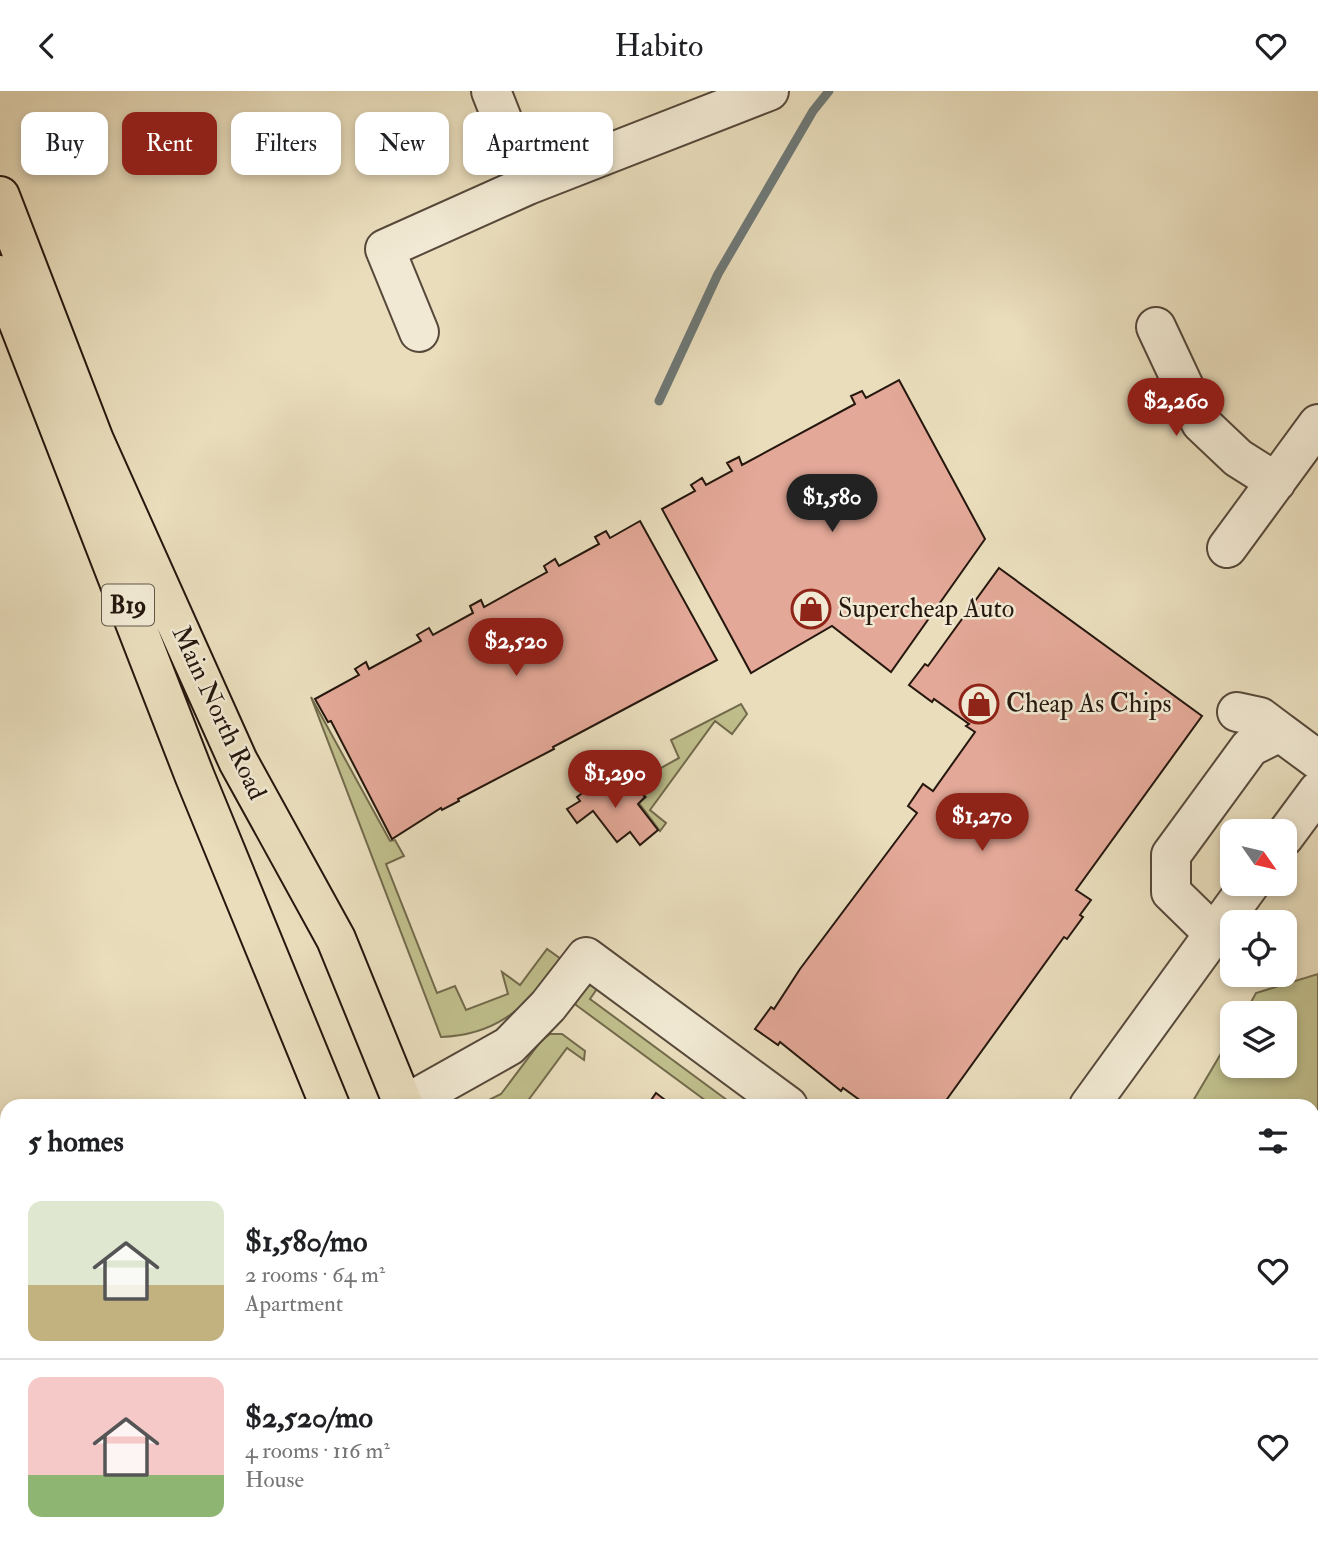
<!DOCTYPE html>
<meta charset="utf-8">
<style>
body{margin:0;font-family:"IM FELL Double Pica",serif;background:#f6f6f6;color:#202124;height:100vh;display:flex;flex-direction:column;font-size:26px;white-space:nowrap}
*{box-sizing:border-box;margin:0}
p{font-size:23px;color:#757577}
.icon{flex:none;width:38px;height:38px;fill:none;stroke:currentColor;stroke-width:2;stroke-linecap:round;stroke-linejoin:round}
.map{position:relative;flex:1;overflow:hidden}
.panel{position:absolute;left:0px;top:1008px;width:1320px;height:448px;display:flex;flex-direction:column;background:#fff;border-radius:21px 21px 0 0;box-shadow:0 4px 10px #0003}
.panel>*{flex:none}
.hud{position:absolute;left:21px;top:21px;width:700px;height:63px;display:flex;gap:14px}
.needle{width:46px;rotate:124deg}
.tools{position:absolute;left:1220px;top:728px;display:grid;gap:14px}
.tools a{display:grid;place-items:center;width:77px;height:77px;border-radius:14px;background:#fff;box-shadow:0 4px 10px #0003;font-size:35px}
.price{position:absolute;translate:-50% -60px;padding:0 16px;border-radius:24px;background:#8f2418;color:#fff;font-size:23px;line-height:46px;filter:drop-shadow(0 2px 4px #0008)}
.price::after{content:'';position:absolute;left:50%;top:42px;width:21px;height:16px;margin-left:-10px;background:inherit;clip-path:polygon(0 0,100% 0,50% 100%)}
.price.selected{background:#222;color:#fff}
ul{padding:0;list-style:none}
li{display:flex;align-items:center;gap:21px;height:175px;padding:0 28px}
li+li{border-top:2px solid #e0e0e0}
li span{display:grid;place-items:center;flex:none;width:196px;height:140px;border-radius:14px;color:#555}
li>.icon{margin-inline-start:auto}
span .icon{width:84px;height:84px;fill:#fffc;stroke-width:1}
li b{font-size:30px}
h2{display:flex;justify-content:space-between;align-items:center;height:84px;padding:0 28px;font-size:30px}
.chip{padding:0 24px;border-radius:14px;background:#fff;box-shadow:0 4px 10px #0003;font-size:24px;line-height:63px}
.chip.selected{background:#8f2418;color:#fff}
header{display:flex;justify-content:space-between;align-items:center;height:91px;padding:0 28px;background:#fff;font-size:32px;font-weight:600}
.map>svg:first-child{display:block}
</style>
<header><svg class="icon" aria-label="back" viewBox="0 0 24 24"><path d="M15 5l-7 7 7 7"/></svg>Habito<svg class="icon" aria-label="heart" viewBox="0 0 24 24"><path d="M12 20l-8-8c-3-5 5-10 8-4 3-6 11-1 8 4z"/></svg></header>
<div class="map">
<svg width="1318" height="1456" viewBox="0 0 1318 1456">
<rect width="100%" height="100%" fill="#e9ddbc"/>
<filter id="stains"><feTurbulence type="fractalNoise" baseFrequency=".00286" numOctaves="4"/><feColorMatrix values="0 0 0 0 .2 0 0 0 0 .09 0 0 0 0 .02 0 0 0 .5 -.17"/></filter>
<radialGradient id="worn" r=".72"><stop offset=".6" stop-color="#630" stop-opacity="0"/><stop offset="1" stop-color="#630" stop-opacity=".3"/></radialGradient>
<!-- green -->
<path fill="#bfbe8b" stroke="#726a4c" stroke-width="2" d="M311,606L390,750L395,749L404,765L386,773L437,902L455,895L466,919L508,903L502,881L520,894L547,858L565,871C526,912 502,944 441,946Z
M741,613L747,623L732,643L715,630L650,719L666,732L660,740L639,712L646,706L637,694L632,698L630,694L679,667L671,649Z
M1318,883V1196L1312,1193V1015H1190L1232,944V975H1284V922H1245L1256,902Z
M595,891L601,892L590,908L735,1015H713L576,914L574,905Z
M550,943H562L585,960L584,969L567,957L524,1015H477L501,1003L541,950Z"/>
<g fill="none" stroke-linecap="round" stroke-linejoin="round">
<!-- stream -->
<path stroke="#6d7876" stroke-width="9" d="M659,310L718,183L813,20L829,0
M69,1456L70,1449"/>
</g>
<!-- building -->
<path fill="#e3a897" stroke="#25170e" stroke-width="2" d="M899,289L985,448L891,581L832,535L751,582L662,418L695,400L691,394L702,387L706,394L732,380L727,372L739,366L742,374L855,313L851,305L862,300L866,307Z
M640,430L717,569L553,656L554,658L458,708L459,710L442,719L441,717L392,748L331,630L328,631L315,608L359,584L355,578L366,571L369,578L421,550L417,544L429,537L433,544L473,522L470,515L481,509L484,516L547,481L544,475L555,468L559,475L599,453L595,446L606,440L610,447Z
M999,477L1202,625L1076,799L1091,809L1080,824L1083,826L1067,848L1064,846L942,1015H868L843,997L841,1000L780,951L778,954L755,938L771,916L774,918L800,878L917,722L908,715L923,693L933,700L975,641L966,635L969,633L934,608L932,611L909,594L925,573L928,575Z
M615,682L629,701L636,696L645,706L638,713L658,739L640,754L630,741L617,751L593,720L577,732L567,718L580,710L577,706L600,689L603,693Z
M656,1002L673,1015H647Z
M318,1449H420L416,1456H321Z"/>
<g fill="none" stroke-linecap="round" stroke-linejoin="round">
<defs>
<path id="minor" d="M491,0L528,94
M1156,236L1201,332L1238,367L1276,391
M419,241L385,158L528,94L769,0
M1227,457L1318,333
M1237,621L1260,626L1280,641
M1284,746L1318,700
M1214,843L1171,801V764L1250,656L1280,641L1318,669
M402,1015L509,955L548,915L586,866L788,1015
M1089,1015L1250,793
M0,1256L7,1318
M0,1396L7,1334
M722,1456L729,1449
M766,1456L772,1449"/>
<path id="major" d="M0,105L94,349L238,670L336,848L404,1015
M0,184L195,686L330,1015
M495,1449L498,1456
M569,1449L571,1456"/>
</defs>
<!-- minor casing -->
<use href="#minor" stroke="#56483a" stroke-width="42"/>
<!-- major casing -->
<use href="#major" stroke="#25170e" stroke-width="42"/>
<!-- minor -->
<use href="#minor" stroke="#f1e9d3" stroke-width="38"/>
<!-- major -->
<use href="#major" stroke="#e9ddbc" stroke-width="38"/>
</g>
<!-- icons -->
<defs>
<symbol id="shop-ring" viewBox="-11 -11 22 22"><circle r="9.5" fill="#f1e9d3" stroke="#8f2418" stroke-width="1.5"/><path d="M-5-2.5h2.3a2.7 3.5 0 0 1 5.4 0H5L5.5 6h-11ZM-1.5-2.5h3a1.5 2.3 0 0 0-3 0Z" fill="#8f2418"/></symbol>
</defs>
<g fill-rule="evenodd">
<use href="#shop-ring" x="789" y="496" width="44" height="44"/>
<use href="#shop-ring" x="957" y="591" width="44" height="44"/>
</g>
<g text-anchor="middle" dominant-baseline="central" stroke-width="5" stroke-linejoin="round" paint-order="stroke">
<!-- shield labels -->
<rect fill="#f1e9d3" stroke="#625649" stroke-width="2" x="102" y="493.5" width="52" height="41" rx="5"/>
<g font-size="24" font-weight="bold" fill="#25170e">
<text x="128" y="514">B19</text>
</g>
<!-- poi labels -->
<g font-size="26" fill="#25170e" stroke="#f1e9d3" text-anchor="start">
<text x="838" y="518">Supercheap Auto</text>
<text x="1006" y="613">Cheap As Chips</text>
</g>
<!-- street labels -->
<g font-size="26" fill="#25170e" stroke="#f1e9d3">
<text transform="translate(219 622) rotate(65)">Main North Road</text>
</g>
</g>
<rect width="100%" height="100%" filter="url(#stains)"/>
<rect width="100%" height="100%" fill="url(#worn)"/>
</svg>
<div class="tools">
<a><svg class="needle" viewBox="-14 -14 28 28"><path d="M0-13l5 13h-10z" fill="#e53935"/><path d="M0 13l5-13h-10z" fill="#757577"/></svg></a>
<a><svg class="icon" aria-label="locate" viewBox="0 0 24 24"><circle cx="12" cy="12" r="6"/><path d="M12 2v4M12 18v4M2 12h4M18 12h4"/></svg></a>
<a><svg class="icon" aria-label="layers" viewBox="0 0 24 24"><path d="M12 4l9 5-9 5-9-5zM3 14l9 5 9-5"/></svg></a>
</div>
<b class="price" style="left:1176px;top:347px">$2,260</b>
<b class="price selected" style="left:832px;top:443px">$1,580</b>
<b class="price" style="left:516px;top:587px">$2,520</b>
<b class="price" style="left:615px;top:719px">$1,290</b>
<b class="price" style="left:982px;top:762px">$1,270</b>
<div class="hud">
<a class="chip">Buy</a>
<a class="chip selected">Rent</a>
<a class="chip">Filters</a>
<a class="chip">New</a>
<a class="chip">Apartment</a>
</div>
<section class="panel">
<h2>5 homes<svg class="icon" aria-label="filters" viewBox="0 0 24 24"><path d="M4 7h16M4 17h16"/><circle cx="9" cy="7" r="2"/><circle cx="15" cy="17" r="2"/></svg></h2>
<ul>
<li><span style="background:linear-gradient(#dfe7d0 60%,#c2b280 0)"><svg class="icon" aria-label="home" viewBox="0 0 24 24"><path d="M3 11l9-7 9 7M6 9v11h12V9"/></svg></span><div><b>$1,580/mo</b><p>2 rooms · 64 m²</p><p>Apartment</p></div><svg class="icon" aria-label="heart" viewBox="0 0 24 24"><path d="M12 20l-8-8c-3-5 5-10 8-4 3-6 11-1 8 4z"/></svg></li>
<li><span style="background:linear-gradient(#f6c9c9 70%,#8fb573 0)"><svg class="icon" aria-label="home" viewBox="0 0 24 24"><path d="M3 11l9-7 9 7M6 9v11h12V9"/></svg></span><div><b>$2,520/mo</b><p>4 rooms · 116 m²</p><p>House</p></div><svg class="icon" aria-label="heart" viewBox="0 0 24 24"><path d="M12 20l-8-8c-3-5 5-10 8-4 3-6 11-1 8 4z"/></svg></li>
</ul>
</section>
</div>
